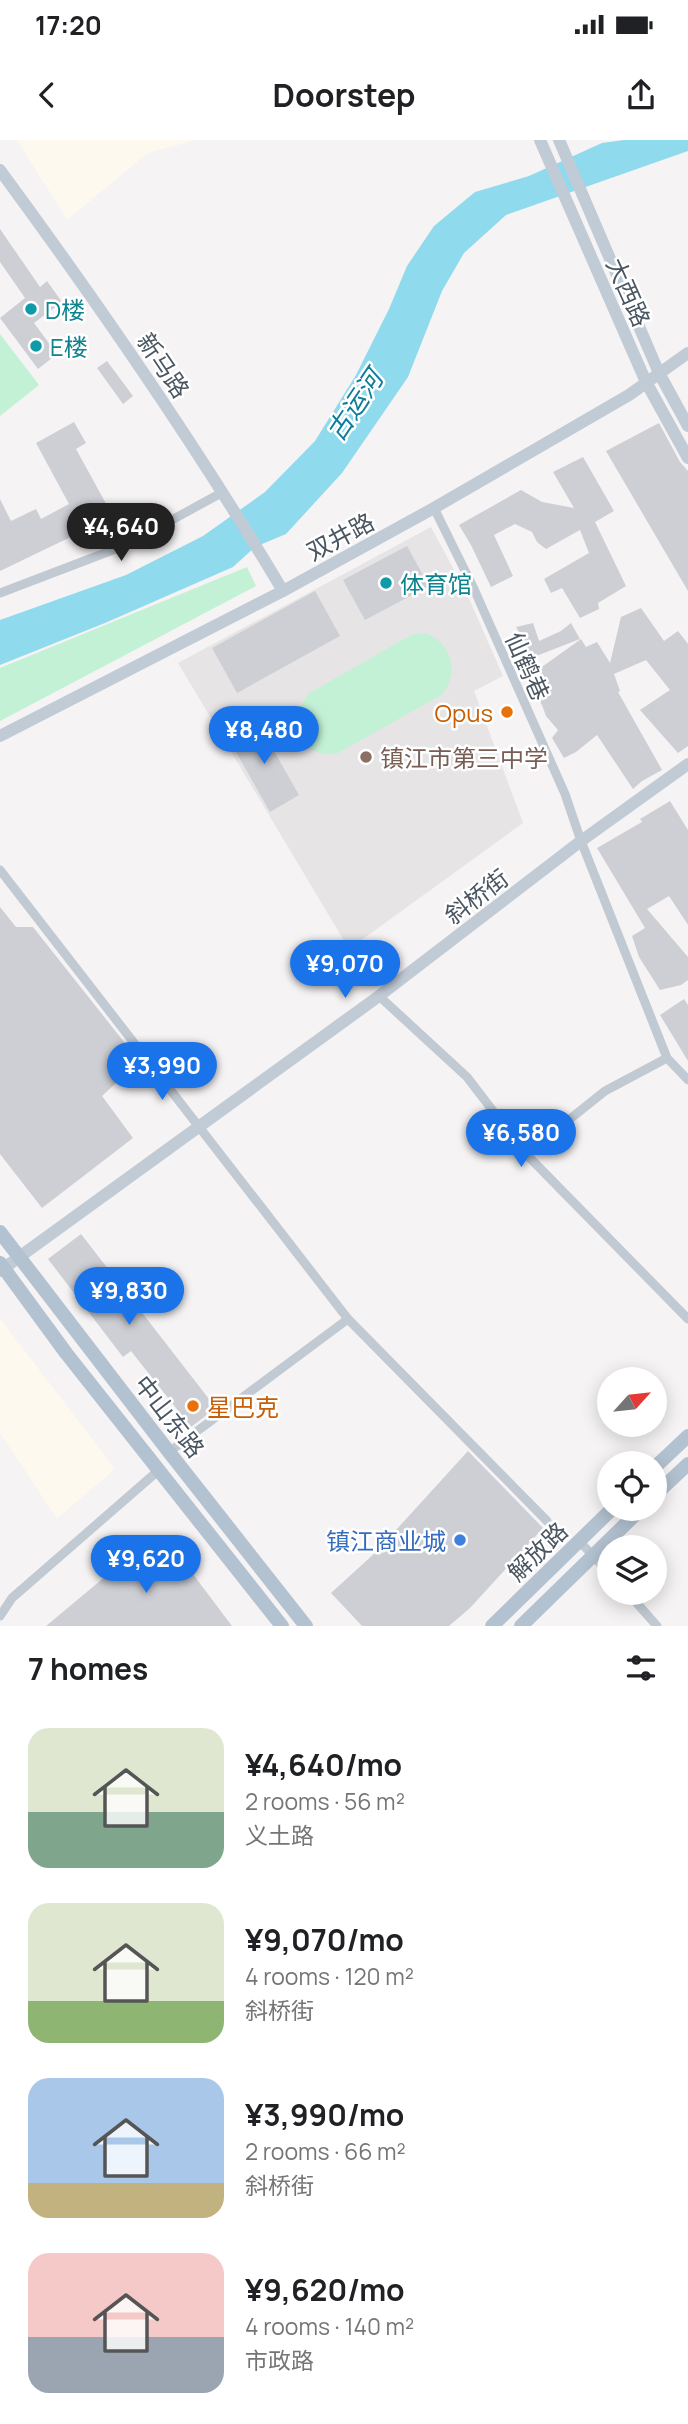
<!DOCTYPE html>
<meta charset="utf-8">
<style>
body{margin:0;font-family:Manrope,"Noto Sans SC",sans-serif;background:#f2f2f2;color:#202124;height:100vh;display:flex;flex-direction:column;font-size:26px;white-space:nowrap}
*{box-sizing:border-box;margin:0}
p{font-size:23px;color:#757577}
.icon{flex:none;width:38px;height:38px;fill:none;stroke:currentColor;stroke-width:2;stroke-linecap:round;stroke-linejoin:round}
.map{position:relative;height:1486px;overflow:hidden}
.details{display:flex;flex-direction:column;background:#fff;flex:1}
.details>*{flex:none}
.needle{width:46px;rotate:63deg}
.tools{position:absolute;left:597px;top:1227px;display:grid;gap:14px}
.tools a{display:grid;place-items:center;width:70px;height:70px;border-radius:50%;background:#fff;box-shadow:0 4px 18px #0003;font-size:35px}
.price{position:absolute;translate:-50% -60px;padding:0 16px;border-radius:24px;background:#1a73e8;color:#fff;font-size:23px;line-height:46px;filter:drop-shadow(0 2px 4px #0008)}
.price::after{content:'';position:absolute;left:50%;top:42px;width:21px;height:16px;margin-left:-10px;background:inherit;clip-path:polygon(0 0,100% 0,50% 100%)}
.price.active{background:#222;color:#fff}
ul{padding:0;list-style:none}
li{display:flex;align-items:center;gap:21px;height:175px;padding:0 28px}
li span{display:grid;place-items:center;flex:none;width:196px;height:140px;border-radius:21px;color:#555}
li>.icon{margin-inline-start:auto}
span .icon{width:84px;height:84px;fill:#fffc;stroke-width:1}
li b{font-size:30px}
h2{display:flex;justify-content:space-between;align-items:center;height:84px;padding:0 28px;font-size:30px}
.status{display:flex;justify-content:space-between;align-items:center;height:49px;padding:0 35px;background:#fff;direction:ltr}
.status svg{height:19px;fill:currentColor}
header{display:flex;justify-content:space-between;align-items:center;height:91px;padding:0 28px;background:#fff;font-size:32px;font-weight:700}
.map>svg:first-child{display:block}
</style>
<div class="status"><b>17:20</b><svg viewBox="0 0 49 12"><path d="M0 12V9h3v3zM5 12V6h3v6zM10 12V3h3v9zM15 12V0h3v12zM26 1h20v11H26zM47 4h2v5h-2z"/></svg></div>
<header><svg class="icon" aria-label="back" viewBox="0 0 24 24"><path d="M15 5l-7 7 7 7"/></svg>Doorstep<svg class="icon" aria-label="share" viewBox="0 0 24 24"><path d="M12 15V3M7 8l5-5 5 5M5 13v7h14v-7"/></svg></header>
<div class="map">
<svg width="688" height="1486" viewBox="0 0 688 1486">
<rect width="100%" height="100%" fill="#f5f3f3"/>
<!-- commercial -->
<path fill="#fdf9ef" d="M17,0H196L148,13L67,80Z
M0,1178L115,1329L57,1379L0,1293Z"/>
<!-- education -->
<path fill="#e6e4e5" d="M431,387L467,454L503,536L474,551L523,683L349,809L178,523Z"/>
<!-- green -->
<path fill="#c3f1d5" d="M0,194L39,245L0,276Z
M247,427L256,446L0,581V528Z
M425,493C452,503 459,531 443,554L338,613C322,616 302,610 297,592C294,580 302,564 308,554L411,495Z"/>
<!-- water -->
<path fill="#90daee" d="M624,0H688V11L506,75L464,113L442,151L408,237L342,333L286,394L255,407L233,427L105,483L0,525V480L126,435L203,396L265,352L315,301L356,235L389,169L407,126L434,86L475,52L529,36L602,3Z"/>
<!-- building -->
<path fill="#cdcfd5" d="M0,89L40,147L47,141L62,162L34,183L57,214L38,229L0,178L25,158L0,122Z
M107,221L133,256L123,264L97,228Z
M74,282L86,303L76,309L109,369L74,388L77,394L0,431V359L11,381L36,369L41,379L69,364L36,303Z
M659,283L680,322L688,331V451L606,311Z
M583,317L614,371L595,382L626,446L598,463L599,469L580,478L562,448L551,453L544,439L589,413L580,390L546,409L537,402L532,392L515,384L494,395L513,436L491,447L471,405L459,385L521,350L542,362L574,368L553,332Z
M407,406L429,446L365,480L343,440Z
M315,451L340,496L237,553L212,508Z
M641,468L664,501L678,491L688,504V606L678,613L640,570L670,550L646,520L614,534L620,551L618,552L662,630L642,641L633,649L597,595L576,612L564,618L552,598L558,590L546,576L542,565L525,539L581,499L586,507L597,502L610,523L621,477Z
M533,483L539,501L561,491L571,483L580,499L526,520L522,513L513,517L509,505L523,499L516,487Z
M257,581L299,655L270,672L228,598Z
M670,661L688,690V785L669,756L647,769L688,817V840L681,845L660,850L639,817L632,796L645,788L597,708L642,682L640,679Z
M0,767L16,787H33L132,912V928L102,956L133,998L42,1068L0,1014Z
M684,859L688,865V921L660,875Z
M81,1094L216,1268L191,1287L131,1211L123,1217L48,1119Z
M468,1311L543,1388L470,1468L449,1486H362L331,1453L376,1412Z
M143,1405H171L232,1486H46Z"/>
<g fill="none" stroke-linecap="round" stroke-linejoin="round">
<!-- street -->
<path stroke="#c1cad2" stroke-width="9" d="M434,368L474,449L565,654L581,701L667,918L688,940
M0,453L126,405L223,352
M0,730L348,1179L547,1381
M379,856L467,937L526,1014L688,1179
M526,1014L605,951L667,918
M169,1312L348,1179
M580,1402L609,1433
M627,1452L657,1486
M0,1476L12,1458L159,1330"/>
<!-- secondary -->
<path stroke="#c1cbd6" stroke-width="12" d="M540,0L646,242L688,318
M559,0L659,233L688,286
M0,30C100,166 196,305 283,451
M0,596L283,451L434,368L629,255L688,213
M0,1131L379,856L581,701L688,624"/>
<!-- primary -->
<path stroke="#b3c2d1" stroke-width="14" d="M0,1092L169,1312L306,1486
M0,1123L66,1213L282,1486
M654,1328L688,1296
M654,1356L688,1324
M492,1486L613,1368
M521,1486L642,1368"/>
</g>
<!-- markers -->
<g fill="#0f9aa8" stroke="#fff" stroke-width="2.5">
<circle cx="31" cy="169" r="7"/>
<circle cx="36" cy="206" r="7"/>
<circle cx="386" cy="443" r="7"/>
</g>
<g fill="#e8710a" stroke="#fff" stroke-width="2.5">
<circle cx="507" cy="572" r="7"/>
<circle cx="193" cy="1266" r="7"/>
</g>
<circle fill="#8d6e63" stroke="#fff" stroke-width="2.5" cx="366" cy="617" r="7"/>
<circle fill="#3f7fe0" stroke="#fff" stroke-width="2.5" cx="460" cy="1400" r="7"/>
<g text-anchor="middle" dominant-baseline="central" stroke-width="5" stroke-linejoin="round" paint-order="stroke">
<!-- street labels -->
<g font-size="24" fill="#4a5661" stroke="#fff">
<text transform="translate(629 152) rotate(66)">大西路</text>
<text transform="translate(164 225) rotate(56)">新马路</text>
<text transform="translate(340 396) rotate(-28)">双井路</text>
<text transform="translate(528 526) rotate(66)">仙鹤巷</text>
<text transform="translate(476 756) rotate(-37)">斜桥街</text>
<text transform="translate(170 1276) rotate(52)">中山东路</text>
<text transform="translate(537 1411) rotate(-44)">解放路</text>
</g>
<!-- culture labels -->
<g font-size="24" fill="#0d838f" stroke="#fff" text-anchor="start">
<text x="45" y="169">D楼</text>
<text x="50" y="206">E楼</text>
<text x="400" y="443">体育馆</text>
</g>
<!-- food labels -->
<g font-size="24" fill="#c56008" stroke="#fff" text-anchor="end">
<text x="493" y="572">Opus</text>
<text x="207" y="1266" text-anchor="start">星巴克</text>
</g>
<!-- education labels -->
<g font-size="24" fill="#785e54" stroke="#fff" text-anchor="start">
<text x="380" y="617">镇江市第三中学</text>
</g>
<!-- shop labels -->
<g font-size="24" fill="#366cbe" stroke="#fff" text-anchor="end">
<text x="446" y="1400">镇江商业城</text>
</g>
<!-- water labels -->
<g font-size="26" font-style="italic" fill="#0c7c9b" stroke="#fff">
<text transform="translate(354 265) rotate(-56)">古运河</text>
</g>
</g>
</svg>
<div class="tools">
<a><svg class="needle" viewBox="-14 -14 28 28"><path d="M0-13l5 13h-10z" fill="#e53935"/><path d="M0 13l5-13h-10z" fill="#757577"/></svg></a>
<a><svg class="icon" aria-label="locate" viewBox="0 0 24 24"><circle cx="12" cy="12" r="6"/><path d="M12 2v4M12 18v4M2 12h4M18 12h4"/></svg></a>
<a><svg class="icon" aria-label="layers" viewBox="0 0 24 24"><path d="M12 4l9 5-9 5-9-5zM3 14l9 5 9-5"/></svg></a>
</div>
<b class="price active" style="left:121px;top:423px">¥4,640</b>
<b class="price" style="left:264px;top:626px">¥8,480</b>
<b class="price" style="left:345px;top:860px">¥9,070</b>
<b class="price" style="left:162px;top:962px">¥3,990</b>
<b class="price" style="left:521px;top:1029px">¥6,580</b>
<b class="price" style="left:129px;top:1187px">¥9,830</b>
<b class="price" style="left:146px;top:1455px">¥9,620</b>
</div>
<section class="details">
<h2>7 homes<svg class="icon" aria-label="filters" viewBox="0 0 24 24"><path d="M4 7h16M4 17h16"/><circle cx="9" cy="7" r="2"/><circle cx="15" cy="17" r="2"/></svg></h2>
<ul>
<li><span style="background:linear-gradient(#dfe7d0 60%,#7fa58c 0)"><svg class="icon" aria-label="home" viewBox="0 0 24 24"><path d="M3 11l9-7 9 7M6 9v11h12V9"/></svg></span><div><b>¥4,640/mo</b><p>2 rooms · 56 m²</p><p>义土路</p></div></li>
<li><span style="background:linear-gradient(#dfe7d0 70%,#8fb573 0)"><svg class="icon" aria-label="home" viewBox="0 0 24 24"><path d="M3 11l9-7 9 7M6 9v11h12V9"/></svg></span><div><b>¥9,070/mo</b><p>4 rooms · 120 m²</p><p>斜桥街</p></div></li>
<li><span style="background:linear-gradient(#a9c7e8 75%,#c2b280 0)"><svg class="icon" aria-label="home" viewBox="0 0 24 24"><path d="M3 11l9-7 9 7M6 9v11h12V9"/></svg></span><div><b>¥3,990/mo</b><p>2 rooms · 66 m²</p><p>斜桥街</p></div></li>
<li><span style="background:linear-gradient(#f6c9c9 60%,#9aa5b1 0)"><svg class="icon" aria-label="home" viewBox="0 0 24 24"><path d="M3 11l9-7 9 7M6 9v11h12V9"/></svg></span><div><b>¥9,620/mo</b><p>4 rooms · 140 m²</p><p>市政路</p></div></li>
</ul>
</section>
